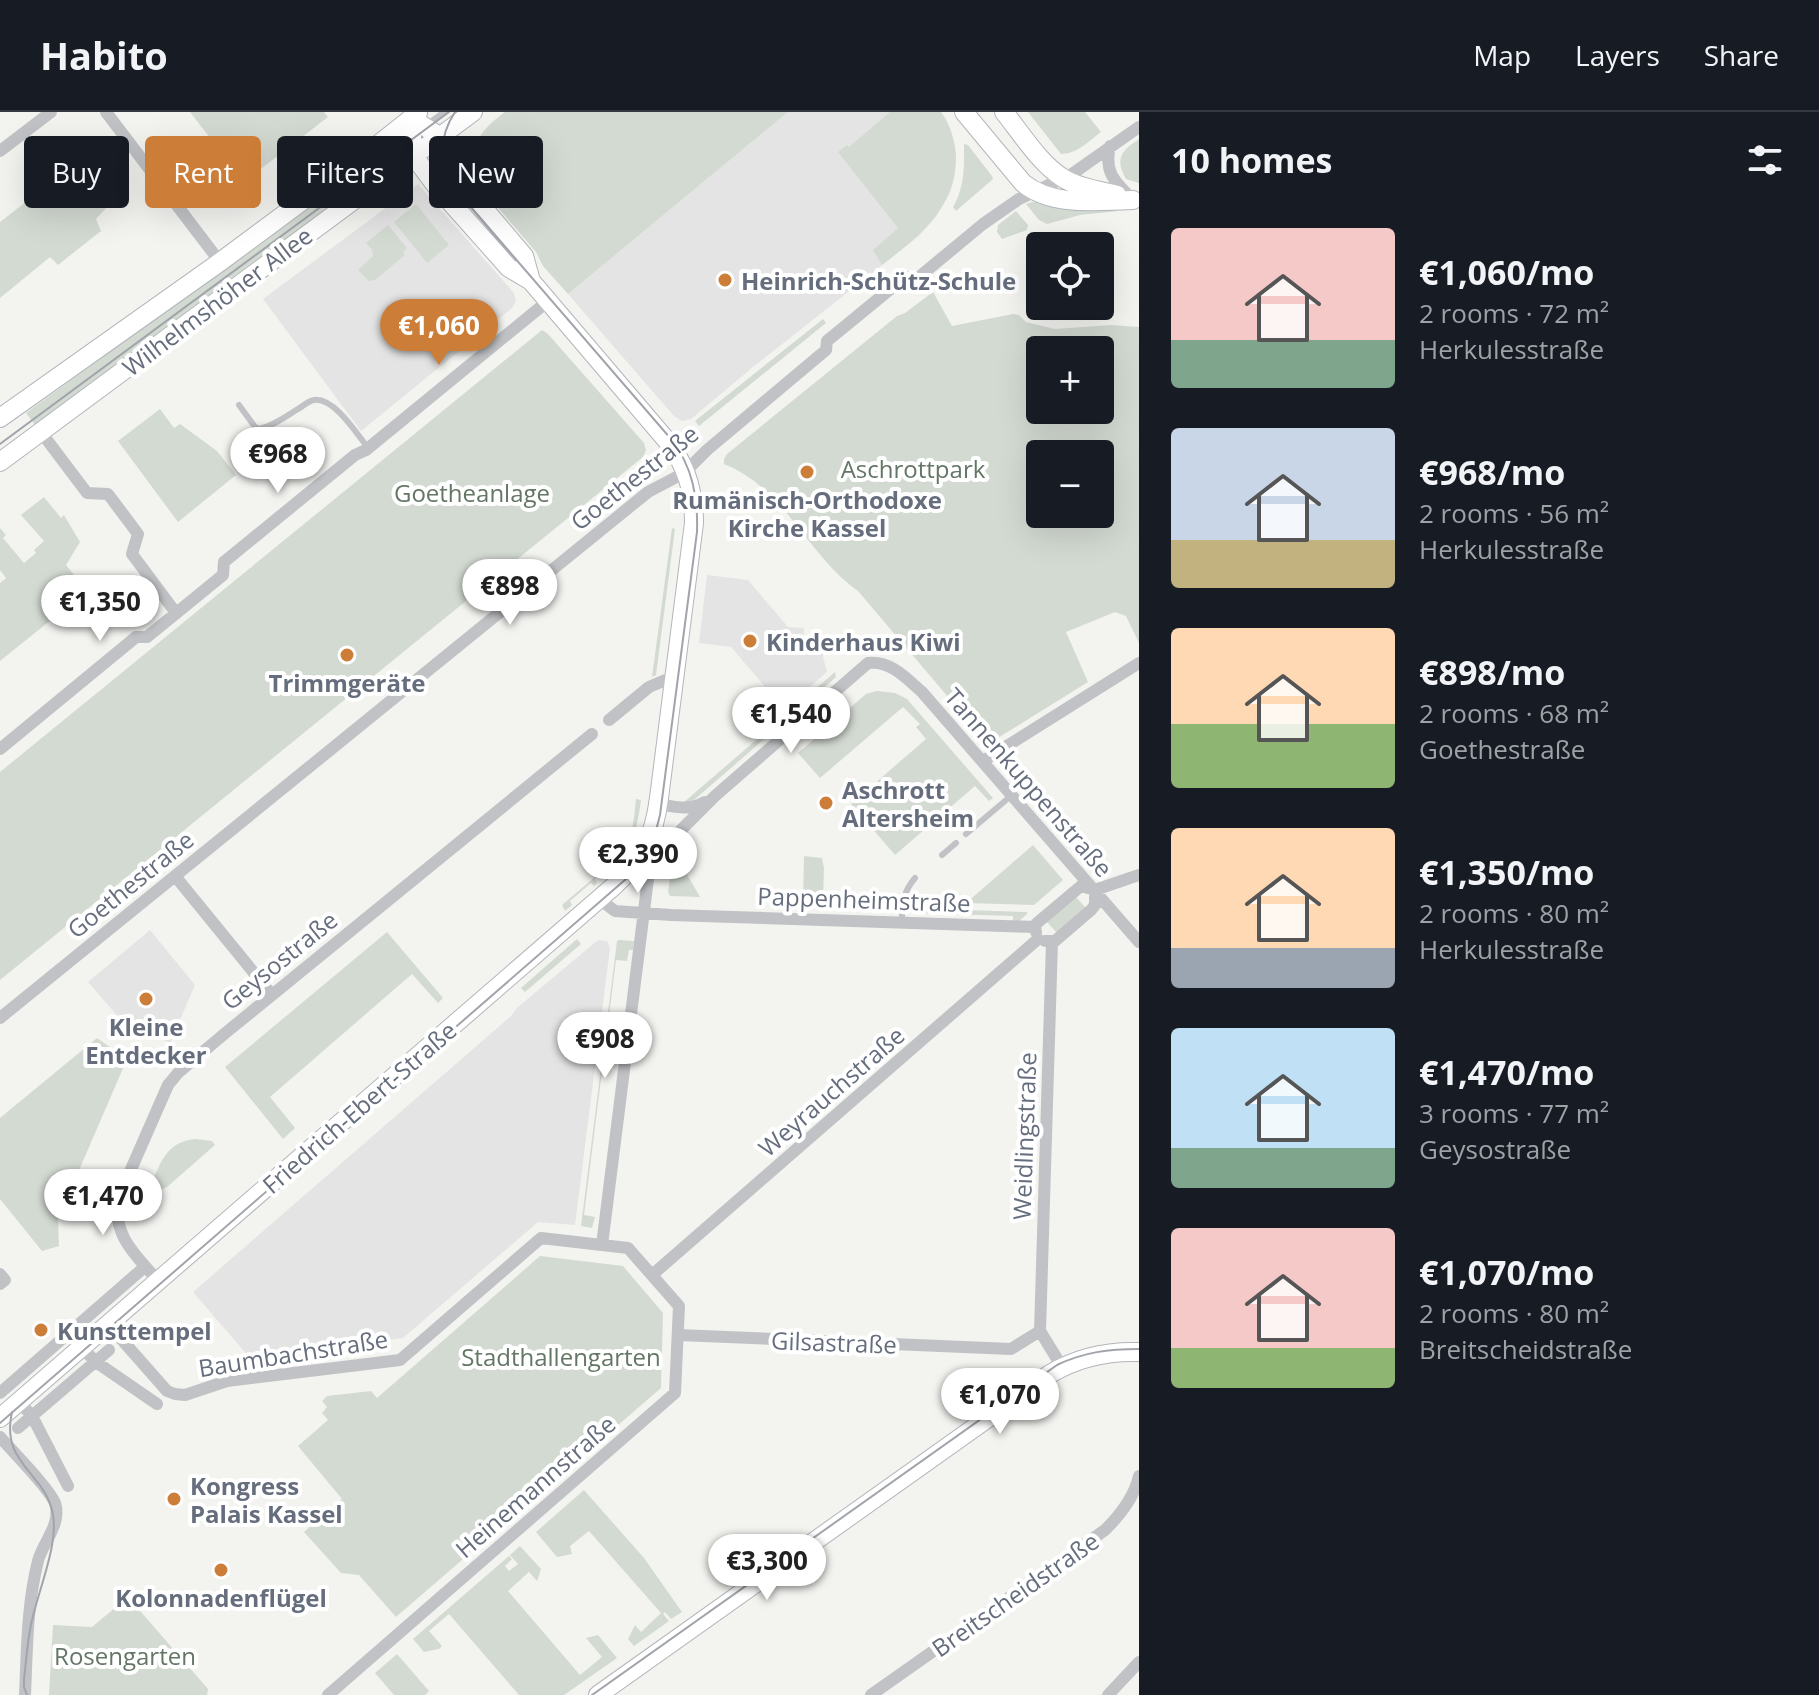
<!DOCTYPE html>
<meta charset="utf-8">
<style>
body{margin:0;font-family:"Open Sans",sans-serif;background:#242831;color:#f1f3f6;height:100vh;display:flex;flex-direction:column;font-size:30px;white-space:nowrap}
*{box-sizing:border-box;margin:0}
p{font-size:26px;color:#9ea1a6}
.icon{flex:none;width:44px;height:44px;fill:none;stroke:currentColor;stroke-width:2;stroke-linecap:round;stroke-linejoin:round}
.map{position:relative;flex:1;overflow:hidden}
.drawer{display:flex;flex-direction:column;background:#171b24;width:680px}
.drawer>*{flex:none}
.hud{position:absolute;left:24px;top:24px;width:760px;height:72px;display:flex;gap:16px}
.controls{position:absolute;left:1026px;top:120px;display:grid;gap:16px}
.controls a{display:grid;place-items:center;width:88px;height:88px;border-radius:8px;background:#171b24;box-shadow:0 8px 32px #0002;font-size:40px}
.price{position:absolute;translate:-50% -68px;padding:0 18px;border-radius:28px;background:#fff;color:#222;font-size:26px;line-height:52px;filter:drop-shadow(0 2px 4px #0008)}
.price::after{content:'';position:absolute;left:50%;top:48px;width:24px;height:18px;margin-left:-12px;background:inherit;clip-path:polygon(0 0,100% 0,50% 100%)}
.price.current{background:#cc7e38;color:#fff}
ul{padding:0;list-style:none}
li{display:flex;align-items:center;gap:24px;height:200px;padding:0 32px}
li span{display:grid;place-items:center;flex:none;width:224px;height:160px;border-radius:8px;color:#555}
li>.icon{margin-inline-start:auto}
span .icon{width:96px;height:96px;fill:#fffc;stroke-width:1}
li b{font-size:34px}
h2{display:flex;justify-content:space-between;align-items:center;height:96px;padding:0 32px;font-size:34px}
.pill{padding:0 28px;border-radius:8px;background:#171b24;box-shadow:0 8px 32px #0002;font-size:28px;line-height:72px}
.pill.current{background:#cc7e38;color:#fff}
header{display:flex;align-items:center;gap:48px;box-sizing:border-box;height:112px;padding:0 40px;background:#171b24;border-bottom:2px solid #363941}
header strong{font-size:38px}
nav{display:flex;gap:44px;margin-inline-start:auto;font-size:28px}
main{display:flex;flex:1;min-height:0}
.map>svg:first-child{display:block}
</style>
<header>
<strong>Habito</strong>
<nav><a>Map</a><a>Layers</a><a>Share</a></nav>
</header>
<main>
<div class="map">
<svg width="1139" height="1583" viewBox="0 0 1139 1583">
<rect width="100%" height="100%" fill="#f3f4f0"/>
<!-- built -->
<path fill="#e4e4e4" d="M788,0H941L947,9L956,43L955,63L950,81L936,105L919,124L753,255L691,307L682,309L674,304L568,182Z
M418,72L514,181L516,189L512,196L361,319L263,187Z
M707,463L748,468L788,515L804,516V525L798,533L815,535L823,528V545L827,560L784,597L731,535L699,531Z
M150,818L195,873L170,931L122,909L88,870Z
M598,828L607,829L610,836L575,1113L538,1110L403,1226L249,1245L193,1180L510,905L518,895Z"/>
<!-- green -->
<path fill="#d3dad2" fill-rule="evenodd" d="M190,0H324L328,5L244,70Z
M505,0H788L568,182L543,154L536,140L483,78C464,42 474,23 505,0Z
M890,0H941C951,14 956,31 956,48C954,98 918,125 882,153L873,138L898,116L838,40L847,33L849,35Z
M1028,0H1085L1101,20C1089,29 1077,42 1061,42Z
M1139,27V71L1126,67C1114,47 1122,38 1139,27Z
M964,32L968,33L992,64L993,67L956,99L953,95C965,75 964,54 964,32Z
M377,45L383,53L264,144L35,313L26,301Z
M76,51L108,94L96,107L101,119L58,153L50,145L0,186V110Z
M1032,90H1042L1119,99L1080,103L1047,112L1039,108L1026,92Z
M416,92L449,133L427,151L394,110Z
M1016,99L1028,113L1027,118L1002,127L997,120L998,113Z
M388,113L407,136L403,140L405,143L375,168L369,169L358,158L373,144L372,138L366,131Z
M933,180L952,214L1013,202L1019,203L1026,210L1055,217L1111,213L1139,215V531L1126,504L1115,500L1066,520L1088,570L988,632L858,479C807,443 785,376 724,352V347L727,342L897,204L905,201ZM1100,238V298H1040V238ZM1100,342V402H1040V342Z
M823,207L826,211L699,314L695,309Z
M542,218L548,222L644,331L646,338L643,345L0,868V660Z
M160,297L174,316L180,312L217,339L236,363L178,410L118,329Z
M44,385L61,406L64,403L80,430L66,453L87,479L0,549V471L6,466L0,458V416L6,423L3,426L24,451L36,441L34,438L44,429L21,403Z
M672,416L675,417L656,563L652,565Z
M835,560L836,565L694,688L683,691Z
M877,579L895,581L907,587L993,686L989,689L975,674L895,743L851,692L926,627L916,615L920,612L903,595L820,666L798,641L866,582Z
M636,687L641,688C637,717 632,741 609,761L605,758L595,767L597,771L594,774L591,771L570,789L572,793L565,799L562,793L622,742C633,726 634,706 636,687Z
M1033,733L1063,768L1034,793L966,791Z
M677,744V745L700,785L670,784L668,780L672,749Z
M804,744L822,746L824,756L823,789L803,788Z
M1075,784L1086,796L1057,821L1046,809Z
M907,796L1027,800V802L1019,809H1013V804L911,801Z
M387,820L443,886L438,891L412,862L270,985L295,1016L283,1027L225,955Z
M577,827L581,832L525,880L521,876Z
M619,828L634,829L633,838H629L627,849L616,848L584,1103L595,1105L592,1116L581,1114L617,829Z
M97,926L127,947L58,1107L59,1134L42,1139L0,1087V1006Z
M195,1027L212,1029L215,1033L167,1075L163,1077L150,1075C161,1050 166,1030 195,1027Z
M540,1144L623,1154L663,1201L661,1276L396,1505L359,1463L341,1461L304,1420L342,1387L298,1334L328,1308L322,1301L327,1295L322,1289L327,1284L371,1279L377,1286Z
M584,1378L644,1446L682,1500L671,1507L665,1500L663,1502L669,1509L634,1534L628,1527L635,1513L641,1520L661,1501L589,1419L570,1434L572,1442L557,1445L536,1420Z
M520,1434L541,1457L537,1469L529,1460L508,1479L580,1563L602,1545L586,1526L598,1523L617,1546L564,1583H519L449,1502L429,1519L442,1534L439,1537L424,1540L413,1527L509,1444L512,1447L505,1454L509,1459L518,1452L510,1443Z
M128,1485L208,1577L207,1583H49L53,1513L92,1515Z
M397,1542L429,1579L425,1583H394L375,1561Z"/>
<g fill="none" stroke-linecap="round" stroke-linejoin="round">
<defs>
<path id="secondary" d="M964,0L1023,71C1052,95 1097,89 1133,88
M1004,0C1021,21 1040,52 1063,66C1078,76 1100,78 1117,83
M411,6L439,24L451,42L458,61L468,78L524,144L531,169
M0,306L220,150L375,35L418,1
M0,350L473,0
M0,1306L614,774C643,747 654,725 659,686L694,411C694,380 687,354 668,330L531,169L509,156L437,75L413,43L411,6
M598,1583L1050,1262C1078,1245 1106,1239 1139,1240"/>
</defs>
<!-- secondary casing -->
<use href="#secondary" stroke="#b2b5ba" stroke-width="20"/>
<!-- lane -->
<path stroke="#c0c2c5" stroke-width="6" d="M428,12L444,0
M239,293L255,315L259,317C273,314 285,305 298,297C303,294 308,289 314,288C334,285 357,322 368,336
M966,722L1012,683
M942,743L956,731
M902,810C902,792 903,780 915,766"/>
<!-- street -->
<path stroke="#c0c2c5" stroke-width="12" d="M106,0L220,150
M1110,34C1104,60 1114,69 1131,86
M0,39L51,0
M41,320L87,381L108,382L138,422L132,442L176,501
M609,608L649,575L675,564
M0,637L136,525H147L223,463L224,450L355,343L366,338L548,189
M983,649L1139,551
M658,692C675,695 690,699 705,690
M175,764L272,883
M1095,778L1139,763
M599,787L615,799L671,803L1035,815
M1036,820L1035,815L1037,811L1081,774L1095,778
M1045,829H1055L1091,798L1095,793V778
M0,906L648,380L684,361L707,338L826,238L827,229L905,165H919L983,112L1019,87L1072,62L1139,15
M602,1133L649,759L644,739L679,720L715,684L868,551C890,548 906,566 922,580L1139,830
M0,1162L5,1168L0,1172
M652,1163L1038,827
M158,1169C135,1142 113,1125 118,1087L168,973L178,961L223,923L592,622
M108,1212L167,1279L175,1282L185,1283L227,1269L400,1248L541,1126L628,1136L679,1194L675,1281L328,1583
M1040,1219L1052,830
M678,1223L1011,1237L1040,1219L1062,1255
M86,1240L96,1250L157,1292
M0,1281L140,1159
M23,1294L32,1304L68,1374
M18,1316L109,1238
M0,1325C13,1340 49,1376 55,1391C62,1412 43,1430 38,1449C27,1492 27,1538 25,1583
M871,1583L1105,1418C1120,1403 1134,1386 1139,1364
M1108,1583L1139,1550"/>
<!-- secondary -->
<use href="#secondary" stroke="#fff" stroke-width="18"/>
<!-- tram -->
<path stroke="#a1a4aa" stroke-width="2" d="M0,332L449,0
M12,1300C0,1353 46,1360 53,1403C59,1434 35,1486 30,1518C27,1534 26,1551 24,1567V1575L27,1583
M0,1311L626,767C645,748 654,729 660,703L697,420C698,386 693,355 671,327L451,72C438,47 440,23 455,0
M592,1583L1057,1253C1084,1240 1109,1237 1139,1237"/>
</g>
<!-- markers -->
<g fill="#cc7e38" stroke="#fff" stroke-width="3">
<circle cx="725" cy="168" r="8"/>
<circle cx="807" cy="360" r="8"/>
<circle cx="750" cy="529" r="8"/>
<circle cx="347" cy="543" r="8"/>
<circle cx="826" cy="691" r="8"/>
<circle cx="146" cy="887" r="8"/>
<circle cx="41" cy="1218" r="8"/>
<circle cx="174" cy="1387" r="8"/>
<circle cx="221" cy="1458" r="8"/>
</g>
<g text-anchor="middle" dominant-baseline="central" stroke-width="8" stroke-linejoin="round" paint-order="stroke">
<!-- poi labels -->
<g font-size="24" font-weight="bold" fill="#666e7e" stroke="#fff" text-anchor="start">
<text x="741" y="168">Heinrich-Schütz-Schule</text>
<text x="807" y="387" text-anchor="middle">Rumänisch-Orthodoxe<tspan x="807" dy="28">Kirche Kassel</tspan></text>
<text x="766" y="529">Kinderhaus Kiwi</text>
<text x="347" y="570" text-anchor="middle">Trimmgeräte</text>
<text x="842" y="677">Aschrott<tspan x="842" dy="28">Altersheim</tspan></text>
<text x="146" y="914" text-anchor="middle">Kleine<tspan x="146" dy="28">Entdecker</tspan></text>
<text x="57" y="1218">Kunsttempel</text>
<text x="190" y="1373">Kongress<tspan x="190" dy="28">Palais Kassel</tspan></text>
<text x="221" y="1485" text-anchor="middle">Kolonnadenflügel</text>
</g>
<!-- street labels -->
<g font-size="24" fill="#666e7e" stroke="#fff">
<text transform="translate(217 189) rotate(-37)">Wilhelmshöher Allee</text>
<text transform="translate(634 365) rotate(-38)">Goethestraße</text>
<text transform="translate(1029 670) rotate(49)">Tannenkuppenstraße</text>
<text transform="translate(130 772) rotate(-39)">Goethestraße</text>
<text transform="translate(864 787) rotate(2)">Pappenheimstraße</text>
<text transform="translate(279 848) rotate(-39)">Geysostraße</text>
<text transform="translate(831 979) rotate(-41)">Weyrauchstraße</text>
<text transform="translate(359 995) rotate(-41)">Friedrich-Ebert-Straße</text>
<text transform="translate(1024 1024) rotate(-88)">Weidlingstraße</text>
<text transform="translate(834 1230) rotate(2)">Gilsastraße</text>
<text transform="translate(293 1241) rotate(-9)">Baumbachstraße</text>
<text transform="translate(535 1374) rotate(-41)">Heinemannstraße</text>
<text transform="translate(1015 1482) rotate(-35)">Breitscheidstraße</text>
</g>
<!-- park labels -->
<g font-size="24" fill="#647665" stroke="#fff">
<text x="913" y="356">Aschrottpark</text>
<text x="472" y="380">Goetheanlage</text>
<text x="561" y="1244">Stadthallengarten</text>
<text x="125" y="1543">Rosengarten</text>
</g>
</g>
</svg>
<div class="controls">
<a><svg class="icon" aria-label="locate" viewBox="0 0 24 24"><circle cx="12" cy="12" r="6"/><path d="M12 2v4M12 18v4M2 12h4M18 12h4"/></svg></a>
<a>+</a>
<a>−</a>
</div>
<b class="price current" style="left:439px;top:255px">€1,060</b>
<b class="price" style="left:278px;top:383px">€968</b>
<b class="price" style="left:510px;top:515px">€898</b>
<b class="price" style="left:100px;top:531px">€1,350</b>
<b class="price" style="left:791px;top:643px">€1,540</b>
<b class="price" style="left:638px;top:783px">€2,390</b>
<b class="price" style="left:605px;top:968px">€908</b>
<b class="price" style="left:103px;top:1125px">€1,470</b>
<b class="price" style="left:1000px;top:1324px">€1,070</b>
<b class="price" style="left:767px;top:1490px">€3,300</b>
<div class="hud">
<a class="pill">Buy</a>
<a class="pill current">Rent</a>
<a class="pill">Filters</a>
<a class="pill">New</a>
</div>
</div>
<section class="drawer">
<h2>10 homes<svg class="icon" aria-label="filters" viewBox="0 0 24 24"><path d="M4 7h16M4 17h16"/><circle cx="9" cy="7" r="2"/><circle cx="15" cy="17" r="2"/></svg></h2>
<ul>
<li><span style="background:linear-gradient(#f6c9c9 70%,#7fa58c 0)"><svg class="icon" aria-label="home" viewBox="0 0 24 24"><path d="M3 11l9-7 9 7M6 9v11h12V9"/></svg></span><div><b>€1,060/mo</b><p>2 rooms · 72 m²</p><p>Herkulesstraße</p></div></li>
<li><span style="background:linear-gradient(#c9d6e8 70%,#c2b280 0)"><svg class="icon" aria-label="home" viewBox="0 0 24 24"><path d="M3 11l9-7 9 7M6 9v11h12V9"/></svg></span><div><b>€968/mo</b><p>2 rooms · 56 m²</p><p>Herkulesstraße</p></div></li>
<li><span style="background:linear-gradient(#ffd9b3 60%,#8fb573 0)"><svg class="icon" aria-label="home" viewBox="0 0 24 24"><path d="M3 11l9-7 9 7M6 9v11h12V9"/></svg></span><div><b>€898/mo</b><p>2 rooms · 68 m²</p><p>Goethestraße</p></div></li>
<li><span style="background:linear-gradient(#ffd9b3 75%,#9aa5b1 0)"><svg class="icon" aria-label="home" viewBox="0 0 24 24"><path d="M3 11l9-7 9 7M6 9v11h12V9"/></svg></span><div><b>€1,350/mo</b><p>2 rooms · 80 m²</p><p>Herkulesstraße</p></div></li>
<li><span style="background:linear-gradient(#bfe0f5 75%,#7fa58c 0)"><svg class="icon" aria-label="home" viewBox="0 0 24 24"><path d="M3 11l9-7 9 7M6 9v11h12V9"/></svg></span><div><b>€1,470/mo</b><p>3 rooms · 77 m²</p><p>Geysostraße</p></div></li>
<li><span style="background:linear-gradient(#f6c9c9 75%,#8fb573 0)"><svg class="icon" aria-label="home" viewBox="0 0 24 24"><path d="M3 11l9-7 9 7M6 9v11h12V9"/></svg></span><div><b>€1,070/mo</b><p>2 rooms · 80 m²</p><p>Breitscheidstraße</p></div></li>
</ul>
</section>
</main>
